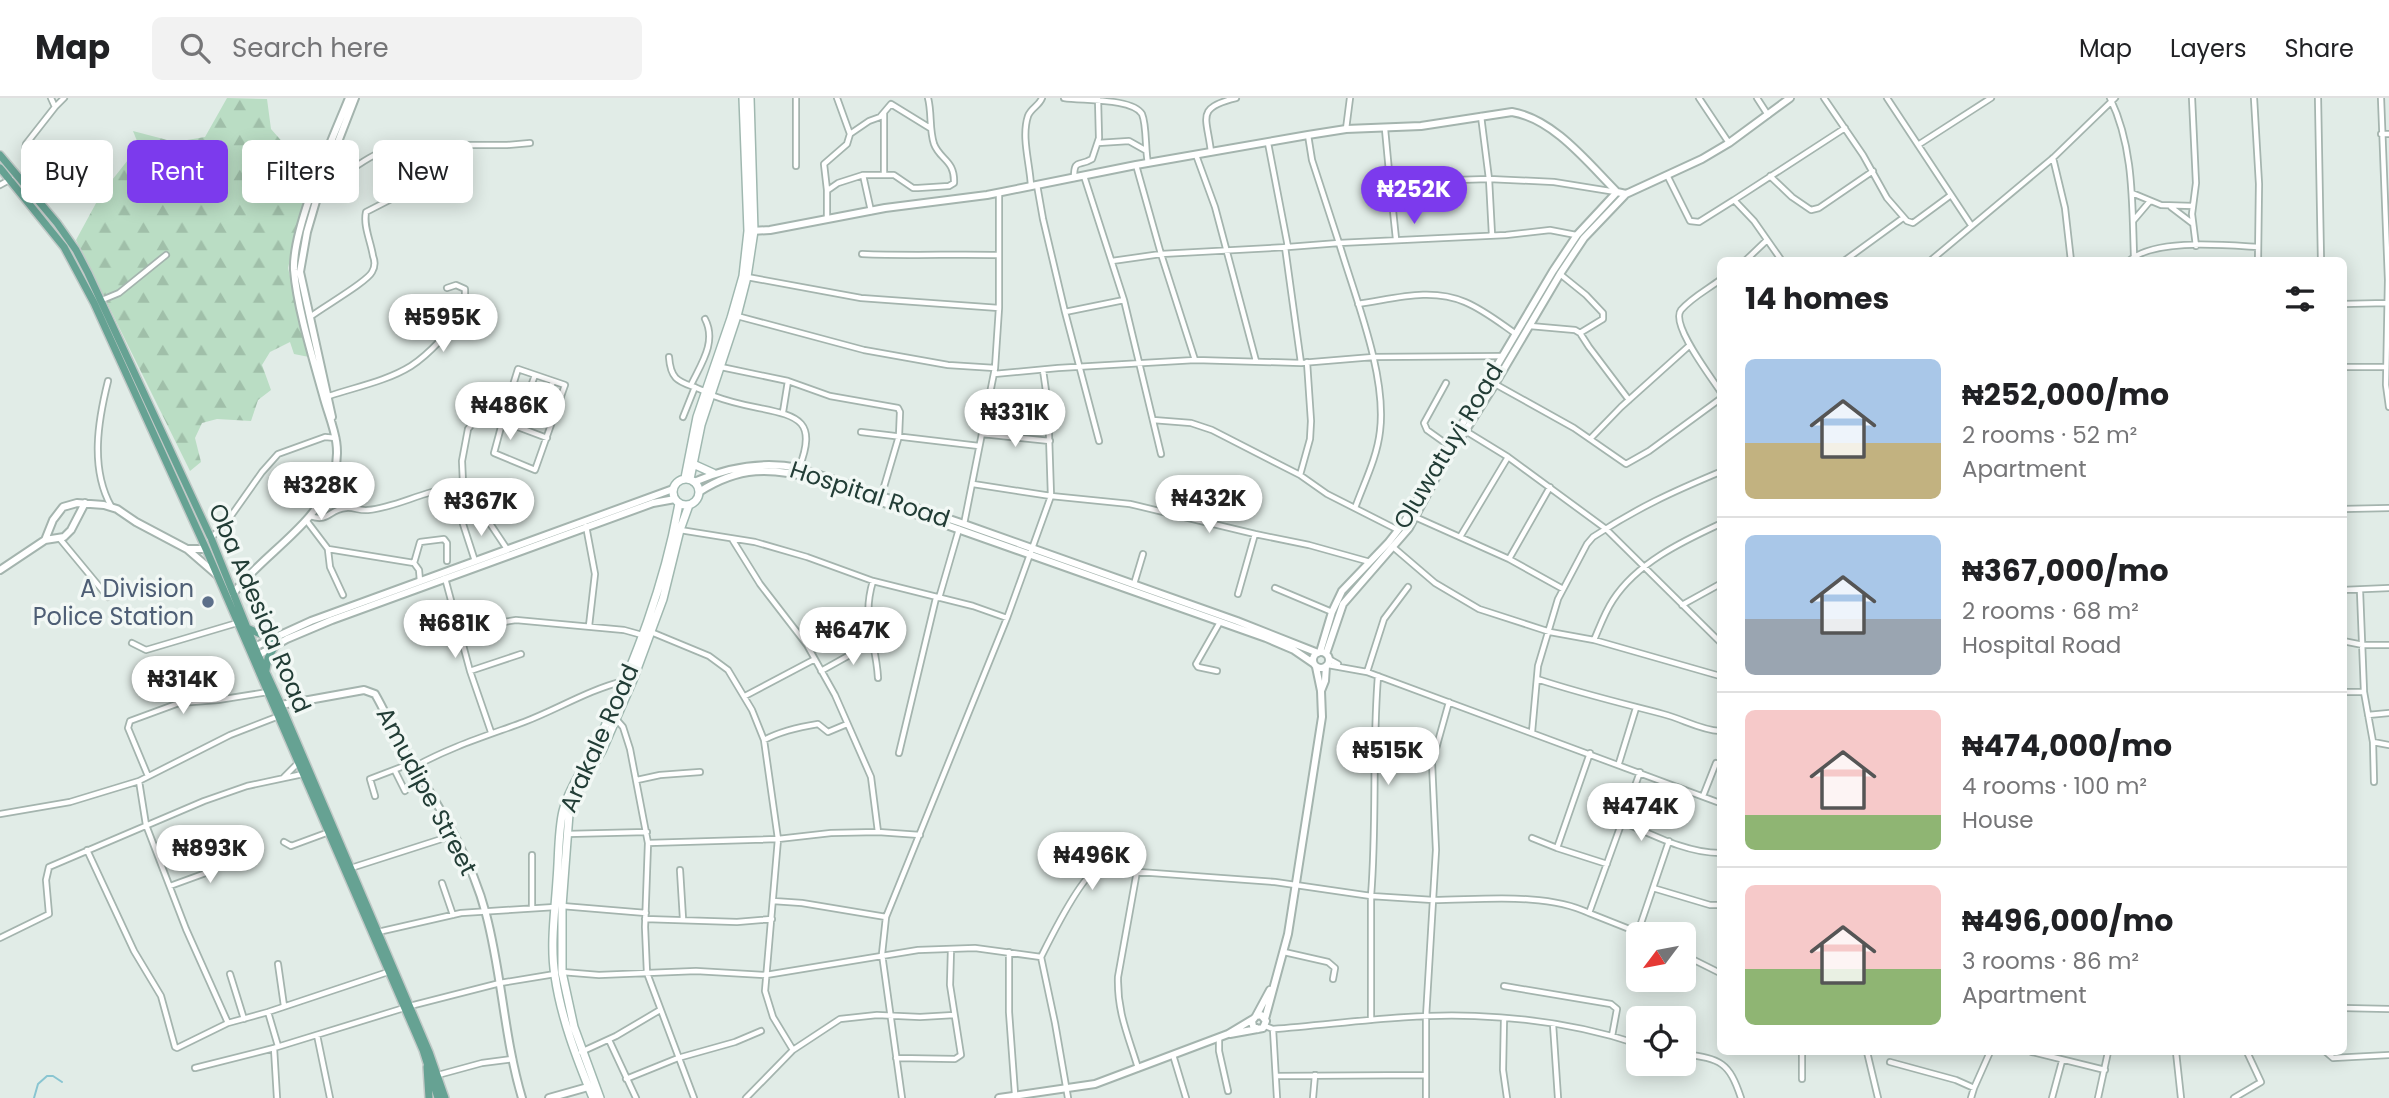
<!DOCTYPE html>
<meta charset="utf-8">
<style>
body{margin:0;font-family:Poppins,sans-serif;background:#f2f2f2;color:#202124;height:100vh;display:flex;flex-direction:column;font-size:26px;white-space:nowrap}
*{box-sizing:border-box;margin:0}
p{font-size:23px;color:#757577}
.icon{flex:none;width:38px;height:38px;fill:none;stroke:currentColor;stroke-width:2;stroke-linecap:round;stroke-linejoin:round}
.map{position:relative;flex:1;overflow:hidden}
.details{position:absolute;left:1717px;top:159px;width:630px;height:798px;display:flex;flex-direction:column;background:#fff;border-radius:10px;box-shadow:0 4px 18px #0003}
.details>*{flex:none}
.banner{position:absolute;left:21px;top:42px;width:665px;height:63px;display:flex;gap:14px}
.needle{width:46px;rotate:238deg}
.tools{position:absolute;left:1626px;top:824px;display:grid;gap:14px}
.tools a{display:grid;place-items:center;width:70px;height:70px;border-radius:10px;background:#fff;box-shadow:0 4px 18px #0003;font-size:35px}
.price{position:absolute;translate:-50% -60px;padding:0 16px;border-radius:24px;background:#fff;color:#222;font-size:23px;line-height:46px;filter:drop-shadow(0 2px 4px #0008)}
.price::after{content:'';position:absolute;left:50%;top:42px;width:21px;height:16px;margin-left:-10px;background:inherit;clip-path:polygon(0 0,100% 0,50% 100%)}
.price.active{background:#7c3aed;color:#fff}
ul{padding:0;list-style:none}
li{display:flex;align-items:center;gap:21px;height:175px;padding:0 28px}
li+li{border-top:2px solid #e0e0e0}
li span{display:grid;place-items:center;flex:none;width:196px;height:140px;border-radius:10px;color:#555}
li>.icon{margin-inline-start:auto}
span .icon{width:84px;height:84px;fill:#fffc;stroke-width:1}
li b{font-size:30px}
h2{display:flex;justify-content:space-between;align-items:center;height:84px;padding:0 28px;font-size:30px}
.pill{padding:0 24px;border-radius:10px;background:#fff;box-shadow:0 4px 18px #0003;font-size:24px;line-height:63px}
.pill.active{background:#7c3aed;color:#fff}
header{display:flex;align-items:center;gap:42px;box-sizing:border-box;height:98px;padding:0 35px;background:#fff;border-bottom:2px solid #e0e0e0}
header strong{font-size:33px}
nav{display:flex;gap:38px;margin-inline-start:auto;font-size:24px}
.search{width:490px;height:63px;background:#f2f2f2;display:flex;align-items:center;gap:18px;box-sizing:border-box;padding:0 24px;border-radius:10px;color:#757577;font-size:26px}
.map>svg:first-child{display:block}
</style>
<header>
<strong>Map</strong>
<div class="search"><svg class="icon" aria-label="search" viewBox="0 0 24 24"><circle cx="10" cy="10" r="6"/><path d="M15 15l6 6"/></svg>Search here</div>
<nav><a>Map</a><a>Layers</a><a>Share</a></nav>
</header>
<div class="map">
<svg width="2389" height="1000" viewBox="0 0 2389 1000">
<defs>
<pattern id="forest-firs" width="22" height="20" patternUnits="userSpaceOnUse" patternTransform="scale(1.75)"><rect width="22" height="20" fill="#baddc4"/><path d="M5 1l3.5 6h-7zM16 11l3.5 6h-7z" fill="#a0bfa9"/></pattern>
</defs>
<rect width="100%" height="100%" fill="#e1ece7"/>
<!-- forest -->
<path fill="url(#forest-firs)" d="M227,0L267,1L271,31L293,56L312,72L288,170L309,259L294,256L290,244L270,254L262,267L271,292L258,302L251,323L217,321L202,325L195,340L201,364L190,373L76,142L101,96L139,48L133,33L175,44L205,39Z"/>
<g fill="none" stroke-linecap="round" stroke-linejoin="round">
<!-- stream -->
<path stroke="#89c5d1" stroke-width="2" d="M34,1000L38,986L47,978H53L62,984"/>
<defs>
<path id="minor" d="M796,0V68
M1064,0C1083,3 1132,0 1142,16C1147,28 1145,52 1148,65
M1699,0L1729,45
M1757,0L1768,17
M1824,0L1863,57L1887,100L1907,123L1913,125L1951,97
M1887,0L1971,127
M2110,0C2134,49 2132,105 2134,158
M2192,0L2196,85L2192,116L2196,148
M2254,0L2259,86L2258,163
M2318,0L2321,163
M2381,0L2388,182L2386,287L2389,309
M55,9L64,0
M884,15V75
M1346,31L1350,0
M1385,31L1390,84
M850,36L869,23L880,19L891,6L930,30
M2381,36H2389
M1308,37L1312,62L1339,145L1506,137L1550,132L1576,137
M1098,45L1129,43L1145,52
M1918,47L1991,0
M1211,54C1207,19 1195,10 1236,0
M1196,57L1215,109L1256,263
M2053,60L2065,110L2071,163
M863,77H894L913,90H918L949,88L954,85C955,62 940,62 934,46C929,31 932,15 928,0
M1667,77L1690,123L1699,124L1734,102L1754,123L1782,163
M1084,78L1124,202L1161,356
M1770,78L1792,99L1811,112L1819,110L1873,73
M1074,80C1074,60 1079,69 1092,61L1099,40L1098,1
M0,87L11,81
M1037,87L1043,121L1065,214
M1031,88C1030,66 1021,39 1028,18C1031,10 1039,8 1042,0
M828,92L838,85L863,77L871,113
M320,93C347,76 369,55 400,47H507L530,45
M2132,95L2161,107L2193,108
M35,99L49,87L51,79L25,51L26,46L55,9L51,0
M1734,102L1845,30
M2171,109L2192,125
M827,120V92L824,66L847,46L850,36L837,0
M2133,123L2150,103
M1492,137L1489,81L1554,84L1616,94
M1396,141L1390,84L1489,81L1481,18
M1285,149L1301,265
M1288,149L1339,145C1355,199 1387,277 1380,333C1377,360 1364,385 1355,410
M862,156C908,158 953,156 998,157
M1112,163L1161,156L1136,67
M1745,163L1767,142
M1844,163L1903,120
M1930,163L2053,60L2115,0
M2129,163C2154,140 2225,147 2258,149
M747,179L861,200L999,210
M1720,182C1708,191 1691,200 1681,212C1670,226 1711,279 1720,293
M102,202L119,195L166,157
M1358,206C1394,201 1430,189 1465,204C1484,212 1500,225 1516,236
M2343,206L2387,205
M737,218L864,252L948,267L995,270
M310,219C323,209 367,184 372,174C375,169 375,163 373,158C371,144 363,128 366,114L401,96L411,73L415,47
M1530,228L1575,232L1580,235L1603,221V215L1586,197L1560,176
M1580,235L1589,249L1629,302
M669,259C671,287 683,283 706,294
M1195,262L1161,156L1288,149L1268,45
M721,269L788,283L830,298L898,310L900,314L899,338L881,399
M2343,269H2386
M1043,272L1048,307L1051,398L1130,406L1255,436L1309,447L1370,464
M994,276L1058,270L1195,262L1301,265L1373,259L1503,258
M108,283C98,323 90,370 111,408
M1446,285L1424,325L1427,332L1448,347
M1495,286L1574,330L1626,366L1649,353L1720,301
M691,287C701,266 717,244 705,221
M711,297C727,303 743,307 759,310C800,318 817,324 799,370
M329,298C356,289 387,283 411,268C431,255 450,232 465,214V191L456,187L447,190
M506,305L555,321
M523,310L535,277
M783,314L788,283
M499,315L501,329L494,355L535,372L565,287L518,271L509,300L499,315L473,325L468,331L462,363L463,385L507,451
M542,316L553,283
M683,319L695,289
M1153,322L1191,325L1212,332L1300,377L1327,396L1398,432
M502,323L547,340
M1464,332L1508,359L1606,431L1720,544
M861,334L979,348
M982,336L1050,343
M1590,341L1621,309L1690,247
M1099,343L1065,214L1124,202
M1300,377L1310,341L1311,323L1307,264
M2343,411L2389,410
M310,418C329,425 329,411 346,410C353,409 360,413 368,412C390,410 410,400 432,394C443,391 452,391 463,385
M1415,419L1509,461L1563,491
M306,422L328,451L414,465L419,472L420,483
M463,426L475,463
M964,426L995,270L999,210V95
M586,428L595,476L589,528
M680,432L755,444L807,459L873,483L973,508L1007,520
M1460,439L1508,359
M60,441L108,499
M210,441L226,425L262,374L278,356L325,339L336,340
M732,441L760,486L807,547L835,597L871,679L878,734
M1393,449L1435,485L1479,511L1550,534L1594,542L1720,578
M328,452L330,469L343,497
M1509,461L1550,389
M414,465L420,444L444,441L447,445V463
M445,480L470,573L491,634
M873,483C861,523 876,542 878,580
M1134,486L1143,456
M1275,490L1332,514
M2343,492L2389,490
M2360,493L2364,594L2373,644L2389,647
M1238,496L1255,436
M939,500L959,431
M1682,507L1720,486
M461,531L516,522L624,532L642,537
M651,534L709,558L728,572L752,612L764,642L778,741L765,893L773,919L793,952
M1594,542C1600,528 1605,514 1613,502C1637,465 1681,444 1720,426
M2343,543L2363,547H2389
M132,545L146,552L237,525
M1329,561L1338,566
M1328,567L1367,574L1720,705
M470,573L521,556
M821,573L873,544
M1217,573L1198,569L1196,566L1220,524
M1367,574L1384,521L1408,489
M1378,578C1372,652 1377,725 1371,798L1433,802L1426,919V977
M1537,581C1579,595 1621,605 1663,616C1683,621 1700,632 1720,633
M2343,594H2364
M745,598L815,561
M1449,604L1432,665L1436,752L1433,802C1481,802 1546,794 1589,815
M2368,617L2389,615
M279,618L230,637L139,683L146,727L186,831L228,925L268,914L388,874
M616,621L623,629L630,651L648,745L645,829L647,875L694,1000
M1532,634L1538,568L1558,501L1587,446L1593,439C1637,410 1672,394 1720,374
M764,642C781,633 799,629 818,626L828,634L847,626
M2373,644L2374,684
M899,655L936,500
M1590,655L1557,750L1607,766
M1619,665L1636,610
M414,669C450,649 486,638 524,624C558,611 588,592 624,583
M395,673L405,693
M1640,674L1589,815L1642,836
M148,678L128,630L130,623L179,605L218,602L268,594
M284,679L299,664
M637,682L660,677L700,674
M375,698L370,681L412,665
M1703,698L1716,665
M0,716L70,704L139,683
M1623,724C1653,737 1687,755 1720,755
M567,736L647,734
M1532,740L1557,750
M284,744L291,748L329,734
M648,745L778,741L831,735L878,734L920,737
M87,752L134,853L161,898L175,949L177,950L228,925
M351,770L454,737
M680,772L683,821
M1137,773L1118,879C1117,914 1128,937 1138,970
M442,785L453,817
M170,788L203,776L236,756
M1653,790L1710,807H1720
M773,803L802,805L886,819
M562,808L646,815
M532,810V757
M645,821L737,824L772,821
M378,834L461,815L555,809
M1638,834L1669,743
M0,840L49,816L46,782L49,769L204,703L247,688L303,676
M1009,854V914L1015,996
M1284,854L1328,864L1335,870L1333,881
M1684,857L1720,875
M278,866L284,908
M562,874L599,877L696,873L766,877L918,852L975,850L1041,859
M230,876L244,921
M1504,888L1611,906L1617,911L1612,938
M410,908L500,885L555,876
M2343,910L2389,911
M268,914L278,948
M1504,921L1503,972L1507,1000
M1553,926L1558,1000
M1265,928L1273,931C1340,926 1408,915 1475,918C1529,920 1587,929 1638,946
M1273,931L1277,1000
M317,937L330,1000
M1219,940V953L1228,993
M609,942L636,1000
M274,950L277,1000
M581,954L616,938L660,912
M1802,954V981
M1867,954L1878,1000
M2032,954L2105,972
M2176,954L2181,1000
M2326,954L2333,960L2389,957
M1684,956C1721,961 1729,964 1741,1000
M1173,957L1186,1000
M896,960L955,961L961,957L950,887L951,851
M1890,964L1956,982L1974,990L1990,954
M195,970L274,950L404,910
M438,977L482,965L513,961
M1276,978L1426,977V1000
M626,981L678,960L735,944L761,933
M746,1000L793,952L840,921L877,917L920,919L954,917
M902,1000L882,856L886,819L1007,520L1051,398L973,386
M1068,1000L1055,925L1041,859C1050,841 1082,776 1098,771L1275,784L1371,798V922
M1313,1000L1315,977
M1971,1000L1974,990
M2052,1000L2062,963
M2098,1000L2108,954
M2234,1000L2261,984L2247,954"/>
<path id="tertiary" d="M750,133L770,132L885,110L987,97L1136,67L1308,37L1346,31L1421,28L1512,14C1554,21 1588,65 1617,94L1626,96L1702,61L1729,45L1790,0
M332,319L300,174L307,134L319,93L355,0
M694,384C728,369 763,363 799,370L964,426L1237,523L1318,555
M699,394C739,368 771,369 816,381L1266,540L1294,552L1313,565
M45,442L53,422L63,409L77,405L104,407L117,411L136,424L187,451L217,477
M187,451H206
M0,472L45,442L64,439L71,432L85,405
M233,496C263,455 319,427 334,375C343,346 330,324 323,297C313,261 297,209 294,172C292,130 332,42 349,0
M252,550L311,523L673,391
M1313 562a8 8 0 1 1 16 0a8 8 0 1 1-16 0Z
M1320,554L1332,514L1342,493L1388,445L1403,426L1553,173L1577,137L1617,94
M1326,556L1343,506L1409,430L1438,376L1495,286L1560,176L1584,140L1626,96
M255,559L287,541L332,522L653,405L675,401
M1321,593L1325,583L1326,568
M281,607L364,592L375,596C385,613 392,631 402,648C434,701 470,755 486,816C502,876 504,940 522,1000
M1256,918L1270,892
M1265,921L1288,836L1322,619L1321,593L1316,569
M1230,936L1263,930L1266,923L1261,917L1256,918L1252,923L1253,928L1258,931
M549,1000L588,989
M999,1000L1095,986L1228,936L1253,921"/>
<path id="secondary" d="M693,366L713,375
M685,380L697,319L731,220L743,178L748,133L743,0
M673 394a13 13 0 1 1 26 0a13 13 0 1 1-26 0Z
M690,381L701,327L737,218L747,179L754,133L750,0
M593,1000C577,961 561,920 555,878C550,847 555,814 557,782C559,760 558,734 563,713C570,686 590,662 601,637C635,562 665,487 679,405
M600,1000L574,929L562,874V808L569,716L577,695L602,653L633,582L663,501L680,432L689,407"/>
<path id="primary" d="M0,57L57,125L76,152L88,175L211,440L258,557L281,607L429,954L445,1000
M0,70L64,149L94,205L206,451L423,952L438,1000
M247,530L272,541
M266,572L268,560L275,548
M427,969L429,1000"/>
</defs>
<!-- minor casing -->
<use href="#minor" stroke="#a4b4ae" stroke-width="8"/>
<!-- tertiary casing -->
<use href="#tertiary" stroke="#a4b4ae" stroke-width="10"/>
<!-- secondary casing -->
<use href="#secondary" stroke="#a0b8b0" stroke-width="10"/>
<!-- primary casing -->
<use href="#primary" stroke="#c1c9c7" stroke-width="10"/>
<!-- minor -->
<use href="#minor" stroke="#fff" stroke-width="4.5"/>
<!-- tertiary -->
<use href="#tertiary" stroke="#fff" stroke-width="6"/>
<!-- secondary -->
<use href="#secondary" stroke="#fff" stroke-width="7"/>
<!-- primary -->
<use href="#primary" stroke="#66a293" stroke-width="7"/>
</g>
<!-- markers -->
<circle fill="#5c6f8a" stroke="#f2f8f5" stroke-width="2.5" cx="208" cy="504" r="7"/>
<g text-anchor="middle" dominant-baseline="central" stroke-width="7" stroke-linejoin="round" paint-order="stroke">
<!-- street labels -->
<g font-size="24" fill="#223d36" stroke="#f2f8f5">
<text transform="translate(1448 348) rotate(-59)">Oluwatuyi Road</text>
<text transform="translate(870 396) rotate(18)">Hospital Road</text>
<text transform="translate(260 510) rotate(67)">Oba Adesida Road</text>
<text transform="translate(599 640) rotate(-66)">Arakale Road</text>
<text transform="translate(427 693) rotate(62)">Amudipe Street</text>
</g>
<!-- service labels -->
<g font-size="24" fill="#4e5e75" stroke="#f2f8f5" text-anchor="end">
<text x="194" y="490">A Division<tspan x="194" dy="28">Police Station</tspan></text>
</g>
</g>
</svg>
<div class="tools">
<a><svg class="needle" viewBox="-14 -14 28 28"><path d="M0-13l5 13h-10z" fill="#e53935"/><path d="M0 13l5-13h-10z" fill="#757577"/></svg></a>
<a><svg class="icon" aria-label="locate" viewBox="0 0 24 24"><circle cx="12" cy="12" r="6"/><path d="M12 2v4M12 18v4M2 12h4M18 12h4"/></svg></a>
</div>
<b class="price active" style="left:1414px;top:128px">₦252K</b>
<b class="price" style="left:443px;top:256px">₦595K</b>
<b class="price" style="left:510px;top:344px">₦486K</b>
<b class="price" style="left:1015px;top:351px">₦331K</b>
<b class="price" style="left:321px;top:424px">₦328K</b>
<b class="price" style="left:1209px;top:437px">₦432K</b>
<b class="price" style="left:481px;top:440px">₦367K</b>
<b class="price" style="left:455px;top:562px">₦681K</b>
<b class="price" style="left:853px;top:569px">₦647K</b>
<b class="price" style="left:183px;top:618px">₦314K</b>
<b class="price" style="left:1388px;top:689px">₦515K</b>
<b class="price" style="left:1641px;top:745px">₦474K</b>
<b class="price" style="left:210px;top:787px">₦893K</b>
<b class="price" style="left:1092px;top:794px">₦496K</b>
<div class="banner">
<a class="pill">Buy</a>
<a class="pill active">Rent</a>
<a class="pill">Filters</a>
<a class="pill">New</a>
</div>
<section class="details">
<h2>14 homes<svg class="icon" aria-label="filters" viewBox="0 0 24 24"><path d="M4 7h16M4 17h16"/><circle cx="9" cy="7" r="2"/><circle cx="15" cy="17" r="2"/></svg></h2>
<ul>
<li><span style="background:linear-gradient(#a9c7e8 60%,#c2b280 0)"><svg class="icon" aria-label="home" viewBox="0 0 24 24"><path d="M3 11l9-7 9 7M6 9v11h12V9"/></svg></span><div><b>₦252,000/mo</b><p>2 rooms · 52 m²</p><p>Apartment</p></div></li>
<li><span style="background:linear-gradient(#a9c7e8 60%,#9aa5b1 0)"><svg class="icon" aria-label="home" viewBox="0 0 24 24"><path d="M3 11l9-7 9 7M6 9v11h12V9"/></svg></span><div><b>₦367,000/mo</b><p>2 rooms · 68 m²</p><p>Hospital Road</p></div></li>
<li><span style="background:linear-gradient(#f6c9c9 75%,#8fb573 0)"><svg class="icon" aria-label="home" viewBox="0 0 24 24"><path d="M3 11l9-7 9 7M6 9v11h12V9"/></svg></span><div><b>₦474,000/mo</b><p>4 rooms · 100 m²</p><p>House</p></div></li>
<li><span style="background:linear-gradient(#f6c9c9 60%,#8fb573 0)"><svg class="icon" aria-label="home" viewBox="0 0 24 24"><path d="M3 11l9-7 9 7M6 9v11h12V9"/></svg></span><div><b>₦496,000/mo</b><p>3 rooms · 86 m²</p><p>Apartment</p></div></li>
</ul>
</section>
</div>
